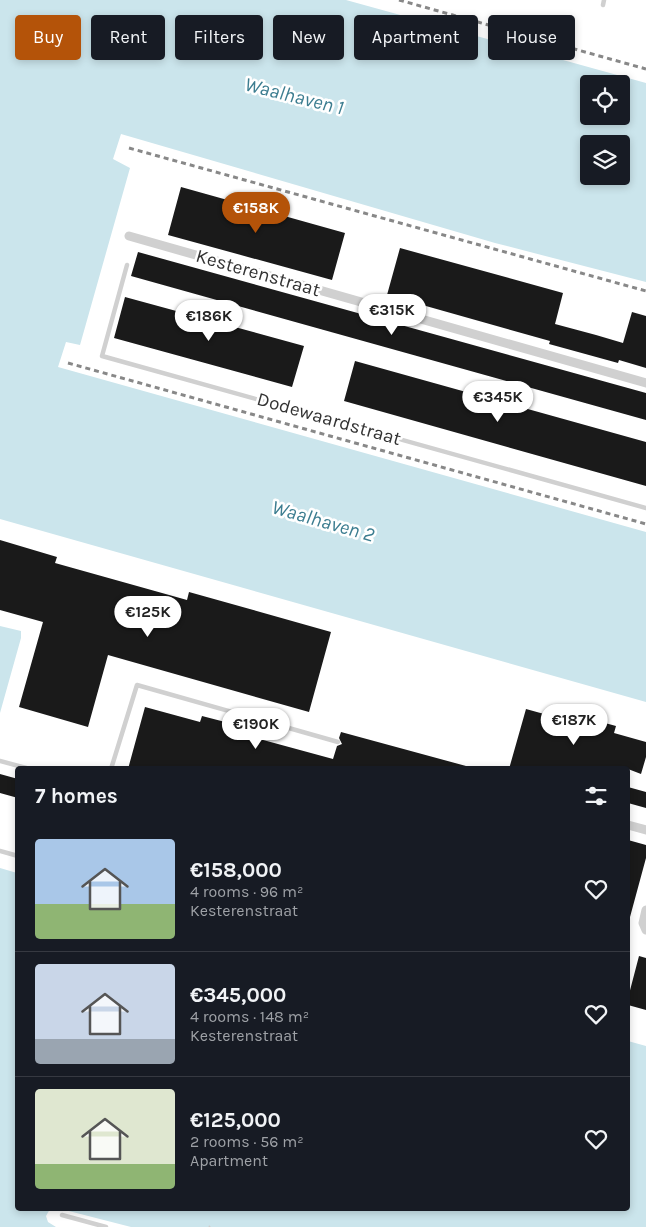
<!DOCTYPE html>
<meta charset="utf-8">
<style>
body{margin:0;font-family:Karla,sans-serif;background:#242831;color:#f1f3f6;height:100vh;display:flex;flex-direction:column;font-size:19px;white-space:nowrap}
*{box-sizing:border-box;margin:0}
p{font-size:16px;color:#9ea1a6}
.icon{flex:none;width:28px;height:28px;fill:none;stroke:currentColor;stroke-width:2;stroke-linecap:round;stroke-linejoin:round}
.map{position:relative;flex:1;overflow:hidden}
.side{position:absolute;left:15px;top:766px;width:615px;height:445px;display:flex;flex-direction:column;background:#171b24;border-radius:5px;box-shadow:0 2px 8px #0003}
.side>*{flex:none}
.guide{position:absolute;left:15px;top:15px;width:616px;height:45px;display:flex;gap:10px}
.controls{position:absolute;left:580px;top:75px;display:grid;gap:10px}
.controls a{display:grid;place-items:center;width:50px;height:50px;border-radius:5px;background:#171b24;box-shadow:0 2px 8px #0003;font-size:25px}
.price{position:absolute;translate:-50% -42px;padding:0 11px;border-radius:18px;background:#fff;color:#222;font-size:16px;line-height:32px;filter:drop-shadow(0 1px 2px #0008)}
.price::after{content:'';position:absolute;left:50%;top:30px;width:15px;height:11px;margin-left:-8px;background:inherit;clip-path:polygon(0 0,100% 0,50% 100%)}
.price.current{background:#b45309;color:#fff}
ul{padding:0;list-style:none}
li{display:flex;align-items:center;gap:15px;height:125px;padding:0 20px}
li+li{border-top:1px solid #363941}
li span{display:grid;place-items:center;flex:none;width:140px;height:100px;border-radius:5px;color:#555}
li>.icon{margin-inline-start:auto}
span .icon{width:60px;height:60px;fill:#fffc;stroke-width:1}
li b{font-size:21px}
h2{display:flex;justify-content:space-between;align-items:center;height:60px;padding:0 20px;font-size:21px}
.pill{padding:0 18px;border-radius:5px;background:#171b24;box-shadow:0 2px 8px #0003;font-size:18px;line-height:45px}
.pill.current{background:#b45309;color:#fff}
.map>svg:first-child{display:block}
</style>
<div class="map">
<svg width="646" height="1227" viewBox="0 0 646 1227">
<rect width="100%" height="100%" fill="#fff"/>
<!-- water -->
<path fill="#cbe5ec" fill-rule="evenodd" d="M0,0H346L646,83V282L495,243L121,134L113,159L130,168L80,345L66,342L58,367L646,532V702L0,519ZM589,84H621V116H589ZM589,144H621V176H589Z
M0,626L21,631V638L0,713Z
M0,868L17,873L18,1209H50L46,1216L48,1222L56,1227H0Z
M628,1041L646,1046V1227H131L61,1209H628Z"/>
<!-- building -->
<path fill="#1a1a1a" d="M181,187L345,233L332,280L168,235Z
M400,248L563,293L555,324L596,335L623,343L632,312L646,316V368L619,360L618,363L549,344L550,341L387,295Z
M138,252L646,393V420L131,276Z
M125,297L304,346L292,387L114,338Z
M355,361L646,442V486L344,401Z
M0,540L57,557L55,563L187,600L189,592L331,632L309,712L108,655L88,727L19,707L43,622L0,610Z
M145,707L200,722L202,716L229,723L227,730L333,759L337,746L342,744L339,738L341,732L466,766V769H128Z
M526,709L591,727L594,720L616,726L614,733L646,742V757L641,774L628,769H509Z
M0,774L18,779V798L0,793Z
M628,787L646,792V808L628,803Z
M628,840L646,845V858L630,917H628Z
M639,956L646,958V1010L628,1005V998Z"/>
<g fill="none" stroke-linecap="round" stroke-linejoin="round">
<!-- path -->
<path stroke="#cdcdcd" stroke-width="2" stroke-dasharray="2.5 2.5" stroke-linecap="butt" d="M209,1227L210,1226"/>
<!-- service -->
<path stroke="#d0d0d0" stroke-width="4.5" d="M603,5L604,0
M127,265L102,356L646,508
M0,761L30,769
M111,769L137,685L338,742
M0,851L18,856
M62,1215L106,1227"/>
<!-- minor -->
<path stroke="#d0d0d0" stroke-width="9" d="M129,236L646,383
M628,825L646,830
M646,910L643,923L646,930"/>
<!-- rail -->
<path stroke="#888" stroke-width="3" stroke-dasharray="5 4" stroke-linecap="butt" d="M399,0L646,69
M129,148L646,291
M68,363L646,524"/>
</g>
<g text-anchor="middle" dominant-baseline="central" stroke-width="5" stroke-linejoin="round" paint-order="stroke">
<!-- street labels -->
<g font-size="19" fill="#333" stroke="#fff">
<text transform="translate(258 273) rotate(16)">Kesterenstraat</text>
<text transform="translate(329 419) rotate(16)">Dodewaardstraat</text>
</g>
<!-- water labels -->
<g font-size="20" font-style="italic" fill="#3c7d90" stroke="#fff">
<text transform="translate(294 96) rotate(14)">Waalhaven 1</text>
<text transform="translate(323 521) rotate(16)">Waalhaven 2</text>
</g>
</g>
</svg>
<div class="controls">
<a><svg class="icon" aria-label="locate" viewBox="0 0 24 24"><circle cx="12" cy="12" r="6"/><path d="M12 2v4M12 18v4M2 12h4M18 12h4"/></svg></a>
<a><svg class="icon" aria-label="layers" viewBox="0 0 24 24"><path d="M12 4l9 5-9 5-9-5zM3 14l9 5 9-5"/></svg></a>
</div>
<b class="price current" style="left:256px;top:234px">€158K</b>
<b class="price" style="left:392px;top:336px">€315K</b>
<b class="price" style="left:209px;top:342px">€186K</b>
<b class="price" style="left:498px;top:423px">€345K</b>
<b class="price" style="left:148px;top:638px">€125K</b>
<b class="price" style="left:574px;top:746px">€187K</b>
<b class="price" style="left:256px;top:750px">€190K</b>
<div class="guide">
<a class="pill current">Buy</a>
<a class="pill">Rent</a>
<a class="pill">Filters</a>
<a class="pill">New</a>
<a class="pill">Apartment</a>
<a class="pill">House</a>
</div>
<section class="side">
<h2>7 homes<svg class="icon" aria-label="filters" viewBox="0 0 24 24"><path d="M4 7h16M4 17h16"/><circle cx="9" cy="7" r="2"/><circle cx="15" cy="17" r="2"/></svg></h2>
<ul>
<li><span style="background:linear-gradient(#a9c7e8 65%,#8fb573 0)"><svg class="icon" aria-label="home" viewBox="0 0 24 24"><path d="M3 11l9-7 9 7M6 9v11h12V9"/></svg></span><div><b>€158,000</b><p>4 rooms · 96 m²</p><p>Kesterenstraat</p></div><svg class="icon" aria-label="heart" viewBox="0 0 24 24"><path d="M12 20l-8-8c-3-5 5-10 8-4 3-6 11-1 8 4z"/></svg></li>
<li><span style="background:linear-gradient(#c9d6e8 75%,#9aa5b1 0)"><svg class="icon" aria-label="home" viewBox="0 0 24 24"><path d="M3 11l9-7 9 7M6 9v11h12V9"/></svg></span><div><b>€345,000</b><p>4 rooms · 148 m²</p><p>Kesterenstraat</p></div><svg class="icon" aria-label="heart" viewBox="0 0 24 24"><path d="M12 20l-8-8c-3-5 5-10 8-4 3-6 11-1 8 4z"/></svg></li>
<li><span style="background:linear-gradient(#dfe7d0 75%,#8fb573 0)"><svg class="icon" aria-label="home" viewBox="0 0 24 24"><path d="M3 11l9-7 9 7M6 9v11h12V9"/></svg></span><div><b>€125,000</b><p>2 rooms · 56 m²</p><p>Apartment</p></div><svg class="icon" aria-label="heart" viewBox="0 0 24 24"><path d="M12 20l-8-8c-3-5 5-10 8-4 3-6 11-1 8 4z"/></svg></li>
</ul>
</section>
</div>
